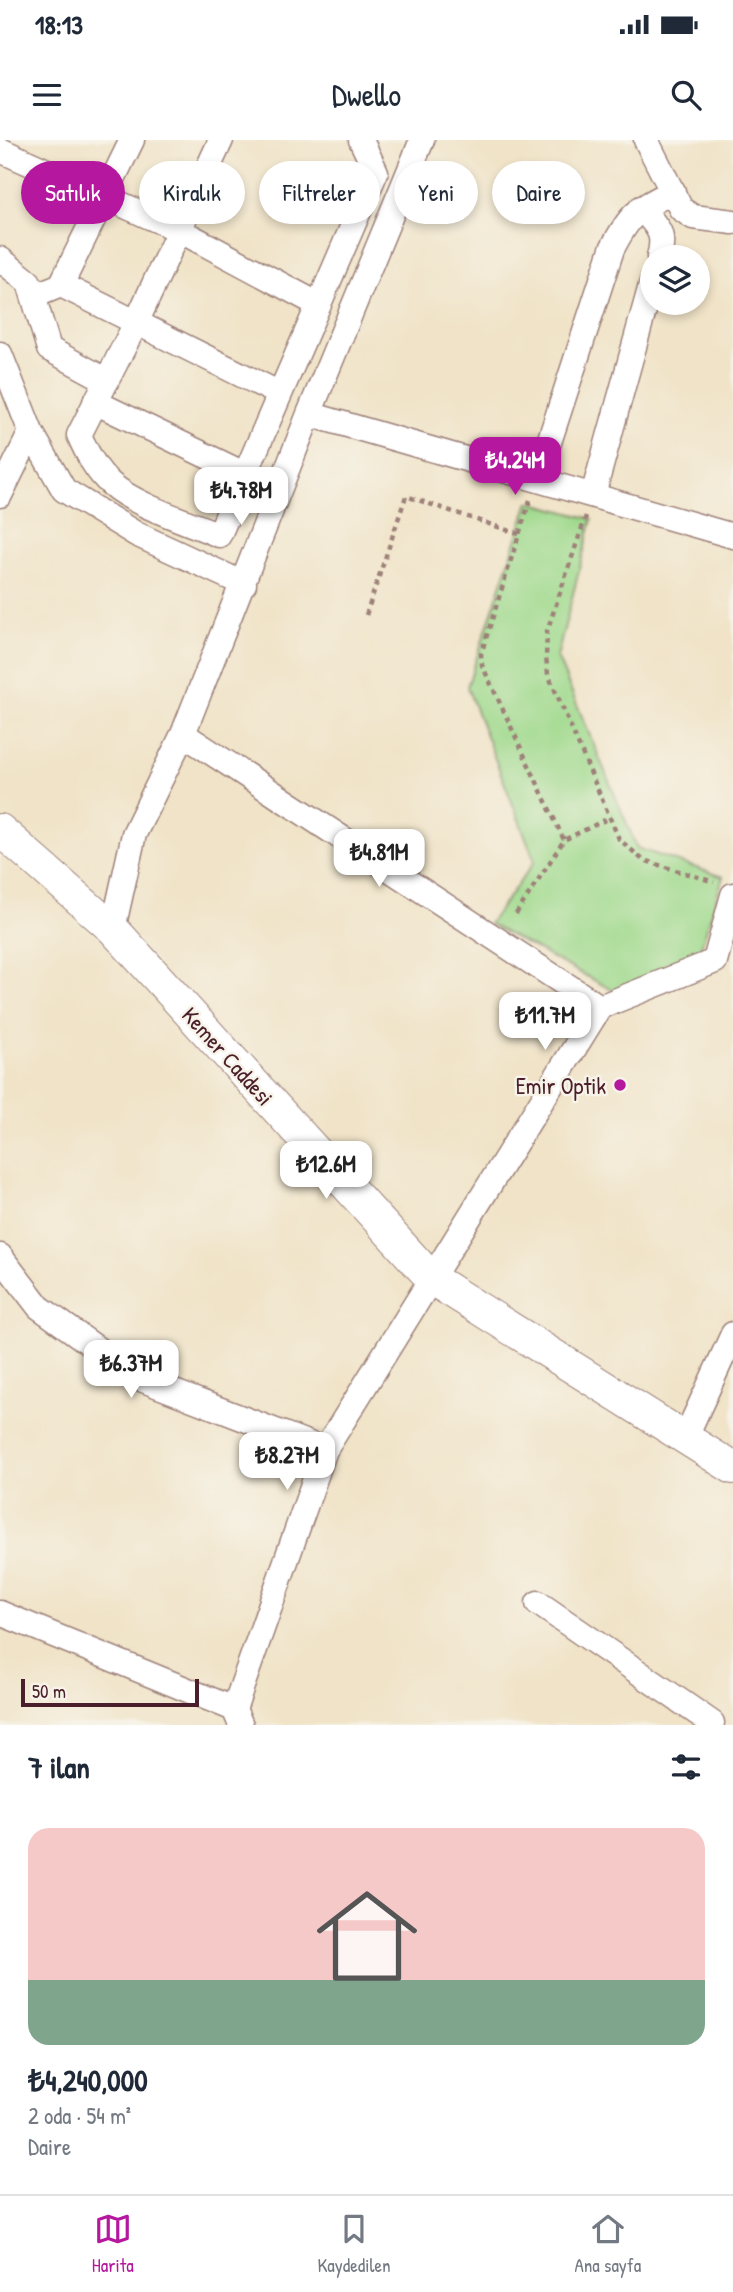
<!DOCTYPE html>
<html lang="tr">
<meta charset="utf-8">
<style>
body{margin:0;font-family:"Patrick Hand",sans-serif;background:#f6f6f7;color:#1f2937;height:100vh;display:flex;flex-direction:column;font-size:26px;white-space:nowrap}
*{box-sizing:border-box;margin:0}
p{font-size:23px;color:#747a83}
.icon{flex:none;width:38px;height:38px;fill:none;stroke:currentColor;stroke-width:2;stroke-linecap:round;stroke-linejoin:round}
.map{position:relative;height:1585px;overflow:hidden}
.drawer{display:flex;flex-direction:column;background:#fff;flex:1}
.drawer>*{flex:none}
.top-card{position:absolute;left:21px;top:21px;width:691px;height:63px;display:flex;gap:14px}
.buttons{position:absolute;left:640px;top:105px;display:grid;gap:14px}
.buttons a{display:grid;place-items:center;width:70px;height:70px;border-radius:50%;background:#fff;box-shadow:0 4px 10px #0003;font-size:35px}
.scale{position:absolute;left:21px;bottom:18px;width:178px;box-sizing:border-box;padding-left:7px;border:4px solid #4a1f2b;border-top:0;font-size:19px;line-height:24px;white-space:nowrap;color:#4a1f2b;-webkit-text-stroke:5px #f7f3e8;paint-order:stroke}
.price{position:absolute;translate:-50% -60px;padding:0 16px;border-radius:14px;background:#fff;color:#222;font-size:23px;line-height:46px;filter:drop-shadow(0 2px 4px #0008)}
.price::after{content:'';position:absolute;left:50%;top:42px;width:21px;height:16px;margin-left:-10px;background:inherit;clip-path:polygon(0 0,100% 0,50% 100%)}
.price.active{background:#b5179e;color:#fff}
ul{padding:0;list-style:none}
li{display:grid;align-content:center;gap:14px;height:371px;padding:0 28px}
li+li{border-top:2px solid #e0e1e3}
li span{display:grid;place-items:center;height:217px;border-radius:21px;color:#555}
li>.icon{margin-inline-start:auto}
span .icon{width:126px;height:126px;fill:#fffc;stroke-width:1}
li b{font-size:30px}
h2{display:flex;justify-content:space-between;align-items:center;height:84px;padding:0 28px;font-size:30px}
.tag{padding:0 24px;border-radius:32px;background:#fff;box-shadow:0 4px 10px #0003;font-size:24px;line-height:63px}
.tag.active{background:#b5179e;color:#fff}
.status{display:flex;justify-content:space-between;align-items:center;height:49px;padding:0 35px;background:#fff;direction:ltr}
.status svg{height:19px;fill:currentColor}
header{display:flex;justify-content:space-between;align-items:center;height:91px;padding:0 28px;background:#fff;font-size:32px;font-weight:600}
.menu{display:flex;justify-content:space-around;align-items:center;height:98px;border-top:2px solid #e0e1e3;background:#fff;font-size:19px;color:#747a83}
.menu a{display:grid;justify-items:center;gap:4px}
.menu .active{color:#b5179e}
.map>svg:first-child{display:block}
</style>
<div class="status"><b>18:13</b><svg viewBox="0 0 49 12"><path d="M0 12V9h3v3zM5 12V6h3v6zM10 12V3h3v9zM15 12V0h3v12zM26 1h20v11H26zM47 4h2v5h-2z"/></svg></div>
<header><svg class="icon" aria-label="menu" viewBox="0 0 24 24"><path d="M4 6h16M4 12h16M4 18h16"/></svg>Dwello<svg class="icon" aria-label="search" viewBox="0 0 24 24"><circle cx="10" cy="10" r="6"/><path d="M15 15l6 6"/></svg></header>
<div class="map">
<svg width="733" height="1585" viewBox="0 0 733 1585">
<rect width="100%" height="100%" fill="#f7f3e8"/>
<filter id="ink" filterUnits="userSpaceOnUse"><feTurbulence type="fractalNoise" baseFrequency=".0143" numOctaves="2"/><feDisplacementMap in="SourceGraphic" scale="14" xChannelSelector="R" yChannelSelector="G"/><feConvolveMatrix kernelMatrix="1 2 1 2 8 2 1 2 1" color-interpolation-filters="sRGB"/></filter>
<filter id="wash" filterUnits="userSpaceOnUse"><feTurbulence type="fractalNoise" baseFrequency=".00686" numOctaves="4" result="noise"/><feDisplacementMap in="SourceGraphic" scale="28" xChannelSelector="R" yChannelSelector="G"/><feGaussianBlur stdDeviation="1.57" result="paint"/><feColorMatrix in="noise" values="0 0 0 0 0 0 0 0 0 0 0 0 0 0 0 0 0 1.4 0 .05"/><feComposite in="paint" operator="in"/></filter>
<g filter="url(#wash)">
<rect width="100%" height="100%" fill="#f0e3c7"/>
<!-- green -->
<path fill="#9fd98c" stroke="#747c5c" stroke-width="2" d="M529,362L592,379L557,517L637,708L723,737L697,820L616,852L489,784L535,721L467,547Z"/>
</g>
<g filter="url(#ink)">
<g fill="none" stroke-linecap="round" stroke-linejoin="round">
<defs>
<path id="minor" d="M221,0L136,183L79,295C87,313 96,331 111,344C136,366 189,382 219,395L376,32L361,0
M646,0L681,69L693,77L733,82
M0,10L179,90L319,165
M641,68C657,87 666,92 659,117
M0,119L29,142L49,209L106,240
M61,145L280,254
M34,156L61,145L132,0
M0,214L31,292L64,350L136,394L244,444
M95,262L246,335
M309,274L733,396
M537,339L612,109C631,72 637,70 673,51
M0,355L31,292
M593,355L653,138
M183,594L600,867
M113,789L134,694L183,594L309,274L422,0
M0,1116L39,1167L138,1238L325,1310
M685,1298L733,1194
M538,1463L712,1583L710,1585
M0,1473L234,1569
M241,1585L234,1569L325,1310L600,867L715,821L733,755"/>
<path id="major" d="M0,690L113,789L432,1139L733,1328"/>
</defs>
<!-- minor casing -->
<use href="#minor" stroke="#9d8179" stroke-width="27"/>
<!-- major casing -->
<use href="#major" stroke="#9d8179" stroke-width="34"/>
<!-- path -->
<path stroke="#9d8179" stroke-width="4.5" stroke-dasharray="5 5" stroke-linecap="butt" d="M530,360L481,514L482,525L564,700
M586,376L547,491L546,517L548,534L619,699L643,720L714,742
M366,475L406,356L519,394
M516,774L564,700L611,677"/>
<!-- minor -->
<use href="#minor" stroke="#fff" stroke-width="24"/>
<!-- major -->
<use href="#major" stroke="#fff" stroke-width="32"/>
</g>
</g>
<!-- markers -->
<circle fill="#b5179e" stroke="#f7f3e8" stroke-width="2.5" cx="620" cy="945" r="7"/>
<g text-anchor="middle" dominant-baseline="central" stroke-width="5" stroke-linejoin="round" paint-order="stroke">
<!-- street labels -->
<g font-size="23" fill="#4a1f2b" stroke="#f7f3e8">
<text transform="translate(228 916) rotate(48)">Kemer Caddesi</text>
</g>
<!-- poi labels -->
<g font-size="23" fill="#4a1f2b" stroke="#f7f3e8" text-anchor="end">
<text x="606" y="945">Emir Optik</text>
</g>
</g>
</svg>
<div class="buttons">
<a><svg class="icon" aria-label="layers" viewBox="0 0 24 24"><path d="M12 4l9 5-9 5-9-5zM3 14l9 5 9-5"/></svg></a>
</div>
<div class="scale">50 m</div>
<b class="price active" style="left:515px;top:357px">₺4.24M</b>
<b class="price" style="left:241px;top:387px">₺4.78M</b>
<b class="price" style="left:379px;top:749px">₺4.81M</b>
<b class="price" style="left:545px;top:912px">₺11.7M</b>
<b class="price" style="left:326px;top:1061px">₺12.6M</b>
<b class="price" style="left:131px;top:1260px">₺6.37M</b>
<b class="price" style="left:287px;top:1352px">₺8.27M</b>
<div class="top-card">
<a class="tag active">Satılık</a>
<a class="tag">Kiralık</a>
<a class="tag">Filtreler</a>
<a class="tag">Yeni</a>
<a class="tag">Daire</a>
</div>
</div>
<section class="drawer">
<h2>7 ilan<svg class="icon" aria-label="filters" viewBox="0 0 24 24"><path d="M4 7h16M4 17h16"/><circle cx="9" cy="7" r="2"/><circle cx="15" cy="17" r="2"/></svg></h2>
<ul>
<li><span style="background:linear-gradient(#f6c9c9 70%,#7fa58c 0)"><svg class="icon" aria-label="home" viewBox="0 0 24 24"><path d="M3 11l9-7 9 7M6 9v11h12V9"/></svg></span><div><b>₺4,240,000</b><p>2 oda · 54 m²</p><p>Daire</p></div></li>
</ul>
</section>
<nav class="menu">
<a class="active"><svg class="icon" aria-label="map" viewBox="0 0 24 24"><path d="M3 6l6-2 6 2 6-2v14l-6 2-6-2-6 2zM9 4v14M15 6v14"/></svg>Harita</a>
<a><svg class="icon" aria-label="saved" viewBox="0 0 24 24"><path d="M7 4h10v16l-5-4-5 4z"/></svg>Kaydedilen</a>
<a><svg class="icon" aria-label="home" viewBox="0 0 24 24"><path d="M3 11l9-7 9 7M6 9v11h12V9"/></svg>Ana sayfa</a>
</nav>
